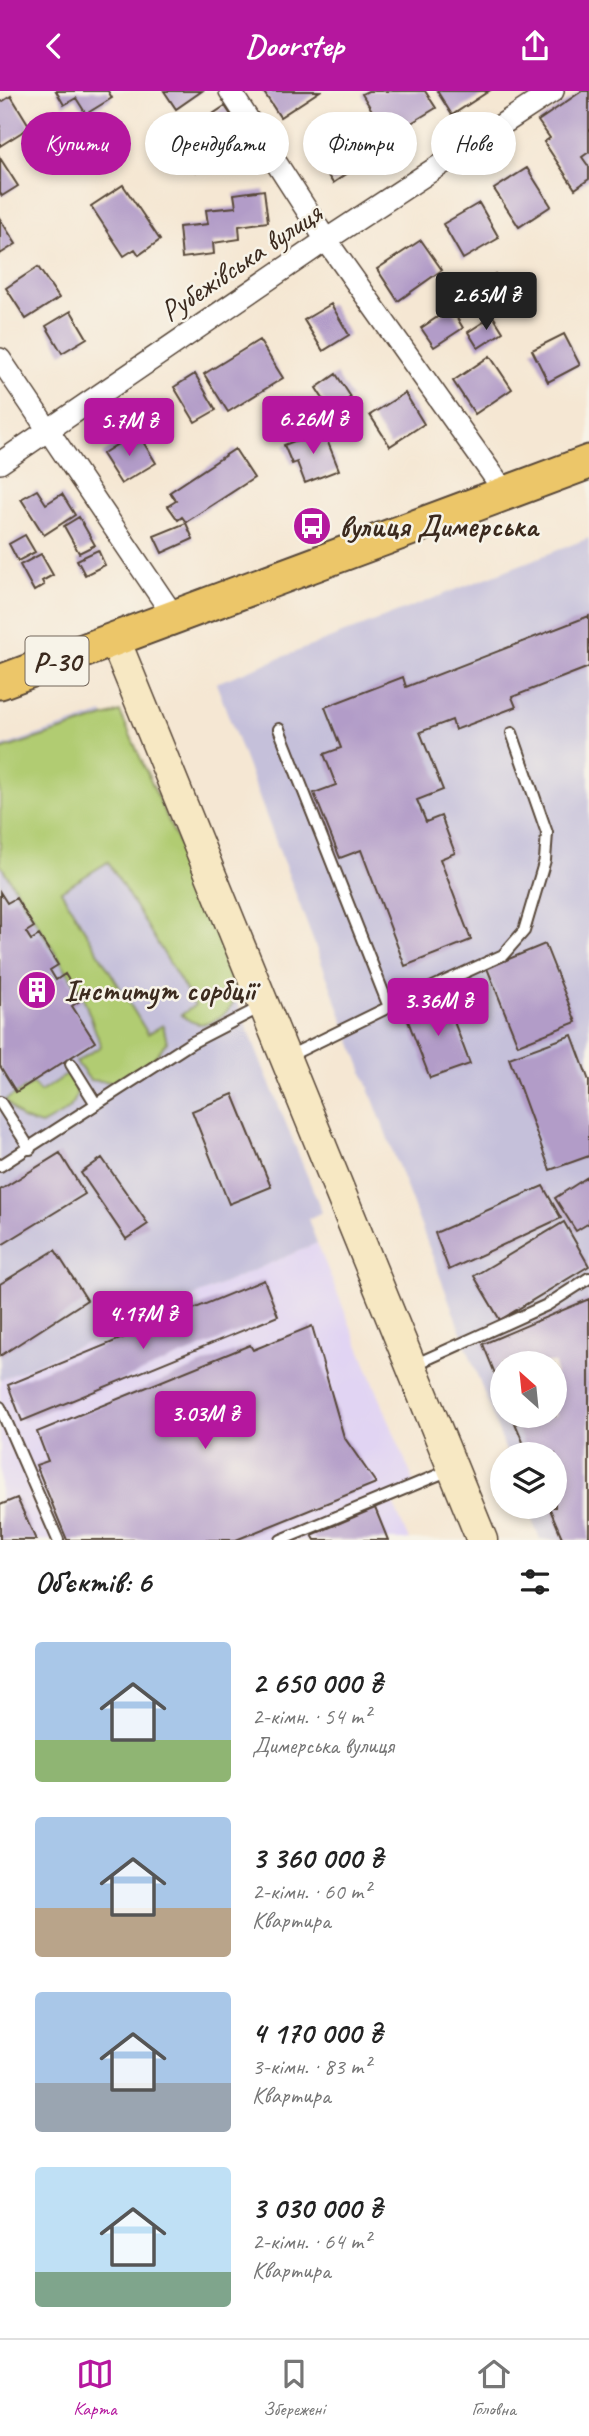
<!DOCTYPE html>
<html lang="uk">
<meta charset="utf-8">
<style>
body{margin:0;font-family:Caveat,sans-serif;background:#f6f6f6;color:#222;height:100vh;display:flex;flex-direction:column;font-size:26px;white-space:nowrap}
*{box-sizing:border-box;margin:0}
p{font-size:23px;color:#767676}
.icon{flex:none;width:38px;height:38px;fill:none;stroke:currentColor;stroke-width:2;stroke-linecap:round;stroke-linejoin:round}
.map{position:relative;height:1449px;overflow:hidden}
.side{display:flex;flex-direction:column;background:#fff;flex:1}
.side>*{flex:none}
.top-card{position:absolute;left:21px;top:21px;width:548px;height:63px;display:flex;gap:14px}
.needle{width:46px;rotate:333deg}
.tools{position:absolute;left:490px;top:1260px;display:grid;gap:14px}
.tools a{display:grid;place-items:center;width:77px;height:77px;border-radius:50%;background:#fff;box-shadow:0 4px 10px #0003;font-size:35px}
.price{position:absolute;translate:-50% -60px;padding:0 16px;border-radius:7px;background:#b5179e;color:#fff;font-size:23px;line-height:46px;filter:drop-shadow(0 2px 4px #0008)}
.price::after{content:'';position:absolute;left:50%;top:42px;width:21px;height:16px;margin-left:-10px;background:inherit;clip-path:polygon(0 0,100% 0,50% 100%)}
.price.active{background:#222;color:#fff}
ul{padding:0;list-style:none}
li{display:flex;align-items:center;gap:21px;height:175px;padding:0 35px}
li span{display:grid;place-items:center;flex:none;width:196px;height:140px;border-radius:7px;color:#555}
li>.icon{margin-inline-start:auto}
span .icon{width:84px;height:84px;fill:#fffc;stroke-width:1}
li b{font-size:30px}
h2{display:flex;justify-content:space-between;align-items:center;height:84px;padding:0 35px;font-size:30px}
.chip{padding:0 24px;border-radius:32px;background:#fff;box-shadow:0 4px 10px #0003;font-size:24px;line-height:63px}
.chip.active{background:#b5179e;color:#fff}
header{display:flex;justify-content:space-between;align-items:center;height:91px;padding:0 35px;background:#b5179e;color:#fff;font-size:32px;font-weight:700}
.menu{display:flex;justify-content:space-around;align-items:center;height:98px;border-top:2px solid #e0e0e0;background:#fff;font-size:19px;color:#767676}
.menu a{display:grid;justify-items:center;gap:4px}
.menu .active{color:#b5179e}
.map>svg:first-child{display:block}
</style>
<header><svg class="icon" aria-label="back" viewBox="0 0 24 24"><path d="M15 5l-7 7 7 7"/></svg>Doorstep<svg class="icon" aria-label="share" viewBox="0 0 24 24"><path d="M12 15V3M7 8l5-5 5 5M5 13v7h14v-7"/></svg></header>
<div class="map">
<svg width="589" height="1449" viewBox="0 0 589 1449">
<rect width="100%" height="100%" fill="#f7f3e8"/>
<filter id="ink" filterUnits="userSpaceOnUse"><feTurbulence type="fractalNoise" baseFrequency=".0143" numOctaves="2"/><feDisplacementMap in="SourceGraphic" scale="14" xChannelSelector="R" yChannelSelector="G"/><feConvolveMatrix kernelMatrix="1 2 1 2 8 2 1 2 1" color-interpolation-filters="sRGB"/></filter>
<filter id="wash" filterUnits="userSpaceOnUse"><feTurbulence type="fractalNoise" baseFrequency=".00686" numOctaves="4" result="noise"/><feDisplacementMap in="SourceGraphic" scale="28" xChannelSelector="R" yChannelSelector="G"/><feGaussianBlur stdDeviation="1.57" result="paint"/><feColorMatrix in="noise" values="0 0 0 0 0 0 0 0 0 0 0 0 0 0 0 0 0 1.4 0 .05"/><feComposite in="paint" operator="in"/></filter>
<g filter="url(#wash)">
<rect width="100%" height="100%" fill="#f5e7d3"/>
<!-- built -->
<path fill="#e1d4f3" d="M317,1152L418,1401L393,1412L409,1449H0V1289Z"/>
<!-- industrial -->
<path fill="#c5c0da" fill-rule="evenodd" d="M589,447V1449H540L527,1416H555V1363H507L216,592ZM502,1272H555V1325H502Z
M103,622L230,895L322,1121L308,1128L317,1152L0,1289V656Z"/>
<!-- green -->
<path fill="#b1cc72" stroke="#767b48" stroke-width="2" d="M120,621L233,875C235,881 238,890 238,896C238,915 215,937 196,932C191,931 185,926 181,924L195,914L108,771L61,800L148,943L163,934L167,951L153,968L112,991L90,989L76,971L101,955L83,906L0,773V659Z
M70,982C89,1011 64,1022 41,1034L22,1028L5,1009L33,993L40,1001Z"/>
<g id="blocks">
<!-- building -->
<path fill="#b29cc8" d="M56,0H108L112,7L86,23L76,7L64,14Z
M164,0H202L176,18Z
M263,0H320L280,26Z
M368,0H425L436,17L388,46L362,3Z
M437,0H489L452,24Z
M582,0H589V61L582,66L589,76V88L575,98L544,51L550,47L538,30Z
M11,5L30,36L0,55V12Z
M225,15L237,33L226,40L236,55L196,81L175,48Z
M355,32L376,63L333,92L312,61Z
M0,67L18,95L2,105L0,102Z
M527,77L551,115L519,136L494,98Z
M123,94L160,149L139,164L135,158L124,165L91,115Z
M264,99L268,131L239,135L240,148L213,152L214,163L182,167L179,136L208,133L206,119L236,116L234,103Z
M479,112L499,147L463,168L443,133Z
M0,128L16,153L0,163Z
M421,149L442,179L398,210L377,178Z
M38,176L59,207L26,228L6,197Z
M495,183L510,204L487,221L471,200Z
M331,213L349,244L323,260L304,229Z
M451,217L463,237L434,256L421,237Z
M71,220L87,247L62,262L46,235Z
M493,225L503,241L478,257L468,241Z
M564,243L580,274L548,291L532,259Z
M259,249L283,287L228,321L204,283Z
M490,265L512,298L475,323L453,290Z
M195,283L216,319L195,331L174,296Z
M336,283L351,306L331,320L316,297Z
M405,302L424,333L390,355L370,324Z
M323,339L339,379L305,392L297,371L292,373L284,354Z
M137,341L156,372L121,393L102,363Z
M235,358L254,387L186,431L182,426L178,429L168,415L176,410L170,401Z
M37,399L46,413L62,403L75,424L44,444L21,408Z
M79,426L95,454L79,462L64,435Z
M186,432L193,448L162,462L154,445Z
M25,444L35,461L18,470L9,453Z
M98,459L105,474L85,484L77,469Z
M41,463L53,484L42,490L44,494L34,500L20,474Z
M589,525V576L512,606L516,616L455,639L452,629L420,641L443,699L417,709L426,731L441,725L455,762L440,768L471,849L405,875L361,759L340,767L314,702L336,694L324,663L341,657L325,616L403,586L406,596Z
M0,801L7,812L16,807L34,836L26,841L31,849L39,844L58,874L50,879L56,889L65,883L81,909L72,915L95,951L16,1001L0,975Z
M545,853L576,931L518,954L487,877Z
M445,907L470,973L430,987L405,922Z
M572,944L589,990V1065L550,1079L509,967Z
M233,1003L271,1096L229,1113L192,1020Z
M60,1062L85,1103L0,1155V1099Z
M102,1067L148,1133L126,1148L81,1082Z
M589,1085V1132L576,1140L555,1107Z
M543,1095L561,1127L449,1179L435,1142Z
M564,1131L589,1175L500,1229L474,1185Z
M55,1159L87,1209L0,1265V1193Z
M264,1189L278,1225L22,1330L8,1294Z
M589,1208V1449H563L549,1416H555V1363H528L512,1325H555V1272H502V1300L483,1253Z
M312,1235L344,1346L376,1392L236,1449H67L36,1374L48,1370L37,1341L250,1254L253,1259Z
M17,1407L36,1449H0V1414Z
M375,1417L388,1449H315L312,1444Z"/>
</g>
</g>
<g filter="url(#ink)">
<use href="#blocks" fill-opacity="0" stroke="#574639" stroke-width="2"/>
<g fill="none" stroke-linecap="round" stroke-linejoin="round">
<defs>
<path id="lane" d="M279,638L389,916
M287,966L389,916L503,864L524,840L545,769L547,742L512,642
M71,973L96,1013
M0,1011L30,1058
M0,1075L191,952L263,915
M414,1274L547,1214L589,1187
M0,1316L58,1449
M281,1449L450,1379"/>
<path id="street" d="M230,0L326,149L505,401
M0,268L175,527
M0,372L326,149L553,0"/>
<path id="secondary" d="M115,549L482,1449"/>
<path id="primary" d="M0,591L589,371"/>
</defs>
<!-- lane casing -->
<use href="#lane" stroke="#574639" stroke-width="14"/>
<!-- street casing -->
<use href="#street" stroke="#574639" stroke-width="24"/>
<!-- secondary casing -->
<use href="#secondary" stroke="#574639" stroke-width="33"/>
<!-- primary casing -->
<use href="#primary" stroke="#574639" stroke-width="37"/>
<!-- lane -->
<use href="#lane" stroke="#fff" stroke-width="10"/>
<!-- street -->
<use href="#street" stroke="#fff" stroke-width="21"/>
<!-- secondary -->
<use href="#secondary" stroke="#f7e8c3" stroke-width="30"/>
<!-- primary -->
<use href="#primary" stroke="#ecc669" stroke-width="33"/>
</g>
</g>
<!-- icons -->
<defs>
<symbol id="bus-disc" viewBox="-11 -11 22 22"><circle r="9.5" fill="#b5179e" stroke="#f7f3e8"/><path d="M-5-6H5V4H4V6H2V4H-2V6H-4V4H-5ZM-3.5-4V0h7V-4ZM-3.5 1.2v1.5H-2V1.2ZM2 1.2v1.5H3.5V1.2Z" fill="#fff"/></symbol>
<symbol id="building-disc" viewBox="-11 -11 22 22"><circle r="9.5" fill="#b5179e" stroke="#f7f3e8"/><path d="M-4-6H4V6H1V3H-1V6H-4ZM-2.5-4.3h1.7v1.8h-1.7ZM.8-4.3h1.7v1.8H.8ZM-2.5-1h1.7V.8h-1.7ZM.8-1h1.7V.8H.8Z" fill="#fff"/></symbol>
</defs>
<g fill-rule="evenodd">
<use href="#bus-disc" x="290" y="413" width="44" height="44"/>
<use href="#building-disc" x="15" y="877" width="44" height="44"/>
</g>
<g text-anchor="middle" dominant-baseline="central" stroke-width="5" stroke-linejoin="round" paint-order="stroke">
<!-- shield labels -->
<rect fill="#f7f3e8" stroke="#73665b" stroke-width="2" x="25.5" y="545.5" width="63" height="49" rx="5"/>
<g font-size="28" font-weight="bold" fill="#3b2a1e">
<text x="57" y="570">Р-30</text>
</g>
<!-- street labels -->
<g font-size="30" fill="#3b2a1e" stroke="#f7f3e8">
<text transform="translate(241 171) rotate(-34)">Рубежівська вулиця</text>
</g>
<!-- poi labels -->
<g font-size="30" font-weight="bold" fill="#3b2a1e" stroke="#f7f3e8" text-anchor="start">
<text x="339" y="435">вулиця Димерська</text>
<text x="64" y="899">Інститут сорбції</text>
</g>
</g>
</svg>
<div class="tools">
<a><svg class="needle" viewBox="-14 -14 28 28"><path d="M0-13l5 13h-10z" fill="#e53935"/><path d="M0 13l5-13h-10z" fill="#767676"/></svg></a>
<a><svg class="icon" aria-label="layers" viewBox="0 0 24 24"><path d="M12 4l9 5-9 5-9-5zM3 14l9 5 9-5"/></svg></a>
</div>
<b class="price active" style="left:486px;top:241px">2.65M ₴</b>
<b class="price" style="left:313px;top:365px">6.26M ₴</b>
<b class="price" style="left:129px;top:367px">5.7M ₴</b>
<b class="price" style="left:438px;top:947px">3.36M ₴</b>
<b class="price" style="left:143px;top:1260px">4.17M ₴</b>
<b class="price" style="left:205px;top:1360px">3.03M ₴</b>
<div class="top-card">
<a class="chip active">Купити</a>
<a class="chip">Орендувати</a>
<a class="chip">Фільтри</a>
<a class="chip">Нове</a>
</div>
</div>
<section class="side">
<h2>Об’єктів: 6<svg class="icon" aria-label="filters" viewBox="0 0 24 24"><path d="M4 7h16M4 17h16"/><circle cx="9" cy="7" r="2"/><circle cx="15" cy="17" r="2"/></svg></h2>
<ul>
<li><span style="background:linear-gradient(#a9c7e8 70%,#8fb573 0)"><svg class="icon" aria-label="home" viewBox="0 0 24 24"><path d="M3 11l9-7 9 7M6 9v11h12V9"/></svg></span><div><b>2 650 000 ₴</b><p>2-кімн. · 54 m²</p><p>Димерська вулиця</p></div></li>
<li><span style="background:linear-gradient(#a9c7e8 65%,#b9a48a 0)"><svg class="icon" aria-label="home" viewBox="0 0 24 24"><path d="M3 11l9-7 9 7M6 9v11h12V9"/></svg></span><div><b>3 360 000 ₴</b><p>2-кімн. · 60 m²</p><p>Квартира</p></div></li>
<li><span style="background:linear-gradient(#a9c7e8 65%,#9aa5b1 0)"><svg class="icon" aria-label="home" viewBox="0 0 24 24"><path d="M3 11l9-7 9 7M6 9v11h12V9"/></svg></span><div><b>4 170 000 ₴</b><p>3-кімн. · 83 m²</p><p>Квартира</p></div></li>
<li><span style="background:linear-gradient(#bfe0f5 75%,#7fa58c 0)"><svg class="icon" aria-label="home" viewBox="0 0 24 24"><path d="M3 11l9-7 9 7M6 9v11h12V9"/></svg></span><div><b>3 030 000 ₴</b><p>2-кімн. · 64 m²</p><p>Квартира</p></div></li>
</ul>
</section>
<nav class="menu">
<a class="active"><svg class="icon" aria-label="map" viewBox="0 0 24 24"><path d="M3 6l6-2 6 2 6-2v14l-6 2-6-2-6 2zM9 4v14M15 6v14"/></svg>Карта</a>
<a><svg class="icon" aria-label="saved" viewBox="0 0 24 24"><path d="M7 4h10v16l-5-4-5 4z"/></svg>Збережені</a>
<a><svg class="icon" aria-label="home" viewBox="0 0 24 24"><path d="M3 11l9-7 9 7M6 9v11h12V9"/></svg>Головна</a>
</nav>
